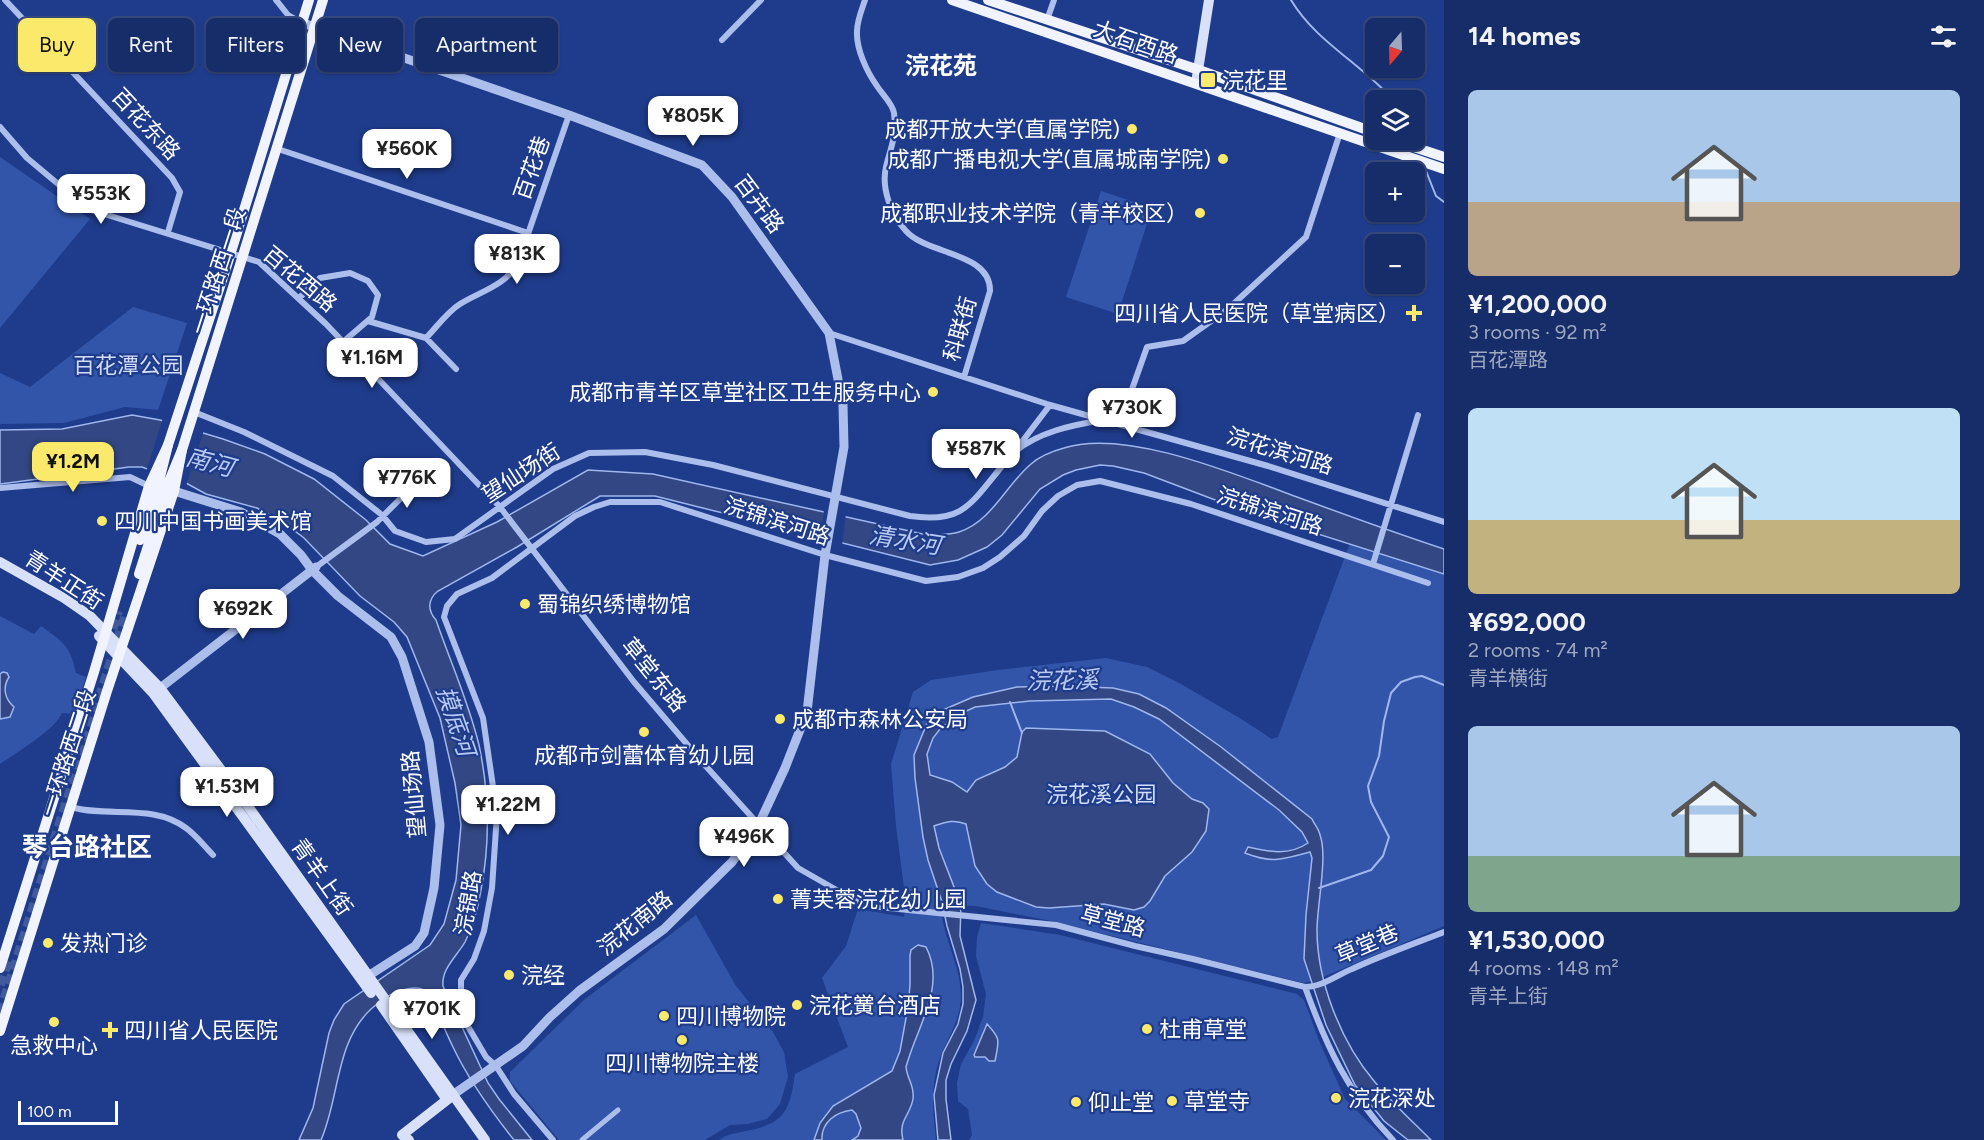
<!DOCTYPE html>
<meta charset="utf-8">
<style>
body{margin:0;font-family:Figtree,"Noto Sans SC",sans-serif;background:#243971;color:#f1f3f6;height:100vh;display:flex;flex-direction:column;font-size:22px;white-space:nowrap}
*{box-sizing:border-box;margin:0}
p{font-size:20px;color:#9ea8c0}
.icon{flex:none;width:33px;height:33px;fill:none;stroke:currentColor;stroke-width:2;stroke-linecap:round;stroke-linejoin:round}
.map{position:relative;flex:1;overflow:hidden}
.sheet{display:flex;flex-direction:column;background:#172d69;width:540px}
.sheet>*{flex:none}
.guide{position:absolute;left:18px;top:18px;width:570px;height:54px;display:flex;gap:12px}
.needle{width:39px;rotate:199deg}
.tools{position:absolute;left:1365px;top:18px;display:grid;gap:12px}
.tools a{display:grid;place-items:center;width:60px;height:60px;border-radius:9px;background:#172d69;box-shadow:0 2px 4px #0004,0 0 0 2px #36497d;font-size:30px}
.scale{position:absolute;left:18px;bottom:15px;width:100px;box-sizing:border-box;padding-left:6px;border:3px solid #fff;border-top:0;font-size:16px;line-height:21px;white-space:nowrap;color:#fff;-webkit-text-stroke:4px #1f3c8c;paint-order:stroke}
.price{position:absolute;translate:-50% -51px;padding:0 14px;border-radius:12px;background:#fff;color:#222;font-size:20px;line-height:39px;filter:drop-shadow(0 2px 3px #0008)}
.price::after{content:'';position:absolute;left:50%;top:36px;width:18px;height:14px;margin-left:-9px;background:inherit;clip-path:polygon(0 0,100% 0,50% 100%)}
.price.current{background:#fbe96b;color:#111}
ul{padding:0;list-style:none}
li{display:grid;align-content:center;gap:12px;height:318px;padding:0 24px}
li span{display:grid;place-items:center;height:186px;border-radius:9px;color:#555}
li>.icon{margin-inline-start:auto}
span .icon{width:108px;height:108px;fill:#fffc;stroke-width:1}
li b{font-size:26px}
h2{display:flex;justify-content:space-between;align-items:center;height:72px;padding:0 24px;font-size:26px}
.chip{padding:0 21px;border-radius:9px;background:#172d69;box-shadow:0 2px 4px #0004,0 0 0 2px #36497d;font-size:21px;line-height:54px}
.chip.current{background:#fbe96b;color:#111}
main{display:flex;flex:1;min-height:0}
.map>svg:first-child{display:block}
</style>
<main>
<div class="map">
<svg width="1444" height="1140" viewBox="0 0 1444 1140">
<rect width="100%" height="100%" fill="#1f3c8c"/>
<!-- green -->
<path fill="#3255aa" d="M0,157L90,219L0,328Z
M1101,191L1152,208L1118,314L1066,297Z
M133,307L187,323L158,410L125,407L64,423L0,424V373L30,387Z
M1350,543L1444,574V926L1323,977L1304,983L1051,921L976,906L941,904C941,939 966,971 960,1007C957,1025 946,1041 940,1058C930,1085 933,1113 936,1140H719C727,1134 736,1133 746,1131C784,1124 790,1111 795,1074L848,1047L822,978L846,946L858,909L904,917L906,903L896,826L891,764L913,692L931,680L998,670L1106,658L1147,667L1179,683L1238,717L1272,739L1278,737Z
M0,616L34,634L41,626C63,642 70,645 76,673L86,677L74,714L62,713C56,729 16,753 0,764Z
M696,915L736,986L773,1032L784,1052L788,1077L780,1104L767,1119L748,1124L730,1125L705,1140H559L510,1081V1072L585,999Z
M981,923L1060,935L1297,994L1304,1000L1320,1043L1345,1099L1386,1140H969L972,1135L968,1109L958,1101L957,1083L961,1064L974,1041L983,1017L986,994L976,956L977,937Z"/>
<!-- water -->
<path fill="#324783" stroke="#9fb7ee" stroke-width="1.5" d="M132,415L160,420L223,439L265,454L314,479L366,520L390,544L423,556L497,522L588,470L653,474L923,534C935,534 947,536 959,532C992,521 1006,485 1031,464C1040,456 1053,451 1064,448C1126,428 1237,475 1297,497C1346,515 1395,533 1444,549V574L1239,509L1144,473L1113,466L1100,465L1076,470L1063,475L1040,489L1002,535L987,547L958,560L930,565L655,496H600L517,547L438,591C428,599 427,610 436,620C450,661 469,703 479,745C489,792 490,843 481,890C478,908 473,927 465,942C457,956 441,969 443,986L488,1083L499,1099L532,1140H514C491,1111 469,1081 453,1047C445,1031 438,1013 431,996C424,986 414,987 402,990C391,993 380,1001 371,1009C335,1043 340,1096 321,1140H299L313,1108L329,1033L334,1020L344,1004L430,945L444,924L456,880L461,825L455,783L440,718L407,637L394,622L360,596L304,538L284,523L257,508L206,494L186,483L142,467H129L0,484V430L62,429Z
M3,672L7,673L9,677C2,688 5,699 14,707L10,717L0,719V674Z
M1062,686L1113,688L1139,694L1166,708L1221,747L1312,819C1314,824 1319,829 1320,835C1328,856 1317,905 1317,930C1317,981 1341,1042 1374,1081C1391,1102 1412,1121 1431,1140H1408L1384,1121L1355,1085L1326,1025L1304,959L1306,915L1312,858L1310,852C1283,859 1273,864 1245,853L1248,847C1270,852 1289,856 1308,843L1302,832L1279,810L1159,719L1134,707L1111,699L1030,701L975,707L958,715L940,729L933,738L927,754L930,775L952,782L967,792L976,780L1005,767L1017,757L1022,732L1026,728L1105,731L1150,754L1173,783L1192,799L1203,803L1209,809L1206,831L1192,852L1165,876L1150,901L1144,907L1134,910L1104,904L1049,908L1036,907L997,892L987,884L975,866L966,824C954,819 946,822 934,826L939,848L961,905L960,936L976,1000L967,1031L951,1064L946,1080V1099L951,1140H938L934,1095L943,1053L958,1024L963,1004V987L960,969L947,926L942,902L928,860L923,837L915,778L914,755L928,721L943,710L973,697L1017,687Z
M918,945L926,947C947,987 916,1028 906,1067C907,1079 915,1086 913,1099C910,1116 898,1120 903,1140H852L858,1136L861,1128L856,1114L852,1110C836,1112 821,1122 822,1140H814L820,1123L833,1106L892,1071L900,1051L908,1007L910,985V956L911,950Z
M987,1024C1001,1039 999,1040 995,1061H989L985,1057H975L974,1055Z"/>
<!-- pier -->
<path fill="#1f3c8c" d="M163,418L204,430L186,486L146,472Z
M824,509L846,513L842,546L821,541Z"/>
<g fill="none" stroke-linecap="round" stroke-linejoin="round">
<!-- stream -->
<path stroke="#9fb7ee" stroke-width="2" d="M1291,0C1316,42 1362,64 1393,100
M1424,166L1436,196L1444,202
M1010,702L1022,733
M1319,888L1371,870L1383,856L1389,837L1371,802L1368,786L1379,756L1384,721L1391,693L1401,682L1415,677L1422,676L1444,685"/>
<!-- primary-tunnel -->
<path stroke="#41599d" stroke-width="10" stroke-dasharray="10 5" stroke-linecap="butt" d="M108,643L118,611
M0,985L9,958
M0,1013L126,614"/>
<!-- pedestrian -->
<path stroke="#acbeec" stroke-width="5" d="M582,1140L618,1110"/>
<!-- minor -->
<path stroke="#acbeec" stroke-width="6" d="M5,0L172,178L180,192L168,232
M276,0L288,15L302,23
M865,0C862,9 857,21 857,31C856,49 867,72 877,86C882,94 893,104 894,113C897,136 891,146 886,167C881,188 891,215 906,231C927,255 991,252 990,291L964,377
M1047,20L1054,0
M722,40L761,0
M0,127L27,158L88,209L259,262L326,324L500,507L634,682L703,763L798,868L854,900L879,907L1056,925L1135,946L1193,959L1305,987C1322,987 1337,975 1352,969C1382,955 1413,944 1444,932
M278,149L528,233
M299,298L320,278L350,273L368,281L378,295L372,317L343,342
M368,321L426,338C436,328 447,312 460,304C481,291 505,286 518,263L569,115
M829,333L1050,405L1268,466L1444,522
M426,338L456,369
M194,412L244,432L333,476L382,515L395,531L426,542L455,539L553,469L589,453L645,452L713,465L910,516C960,523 969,507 998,471C1003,465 1008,458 1013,453C1038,432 1072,425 1103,420
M1120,423L1147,347L1183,341L1228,309L1306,237L1340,133
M1018,447L1050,405
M0,488L130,477L149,486
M1373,564L1418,415
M316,567L377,522L419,480
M71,807C108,818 153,803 186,828C196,835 204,846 213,855
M1305,987C1327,1048 1348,1093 1393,1140
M553,1140L514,1094L496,1066L486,1057L466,1023L461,998V980L474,959L484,931L492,888L497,814L483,718L444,617L447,606L457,594L492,578L575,516L594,507L610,502H660L825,555L926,581L958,577L983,568L1000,557L1024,536L1042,511L1058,496L1077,485L1100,481L1191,504L1428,583"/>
<!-- tertiary -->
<path stroke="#acbeec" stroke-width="9" d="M303,23L569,115L702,165L732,197L829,333L843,405L844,447L825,555L807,712L785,768L758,826L732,862L664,929L579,991L550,1017L523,1046L454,1094
M174,491L241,512L280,534L301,555L312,570L338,596L391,637L402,657L429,742L440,825L434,888L424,933L415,946L368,976
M155,692L316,567"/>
<!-- secondary -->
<path stroke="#d8e1f9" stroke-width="10" d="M1196,83L1209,0
M0,562L64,598L90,616L160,688L245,802L485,1140
M99,636L153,693L371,993
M381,1005L447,1100
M409,1140L402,1135L452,1096"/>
<!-- primary -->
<path stroke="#f1f4ff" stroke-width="10" d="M952,0L1444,169
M988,0L1199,70L1376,133
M1393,140L1444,157
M140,540L159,481
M139,574L168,484
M0,968L94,672L149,486L168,445L227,265L309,0
M0,1031L107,691L174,491L182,450L323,0"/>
<!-- primary-bridge -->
<path stroke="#f1f4ff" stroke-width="10" d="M159,481L168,445
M168,484L182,450"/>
</g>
<!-- markers -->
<g fill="#fbe96b" stroke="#1f3c8c" stroke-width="2">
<rect x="1200" y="72" width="16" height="16" rx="3"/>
<circle cx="1132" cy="129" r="6"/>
<circle cx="1223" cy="159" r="6"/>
<circle cx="1200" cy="213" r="6"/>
<path d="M1411 304h6v6h6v6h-6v6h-6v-6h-6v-6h6z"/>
<circle cx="933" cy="392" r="6"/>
<circle cx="102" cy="521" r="6"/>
<circle cx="525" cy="604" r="6"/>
<circle cx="780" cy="719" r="6"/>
<circle cx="644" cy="732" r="6"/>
<circle cx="778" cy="899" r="6"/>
<circle cx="48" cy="943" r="6"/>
<circle cx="509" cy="975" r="6"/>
<circle cx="797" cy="1005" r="6"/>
<circle cx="664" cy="1016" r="6"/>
<circle cx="54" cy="1022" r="6"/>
<circle cx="1147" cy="1029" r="6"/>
<path d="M107 1021h6v6h6v6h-6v6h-6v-6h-6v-6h6z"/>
<circle cx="682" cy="1040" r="6"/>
<circle cx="1336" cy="1098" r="6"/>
<circle cx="1172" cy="1101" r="6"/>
<circle cx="1076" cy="1102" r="6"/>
</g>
<g text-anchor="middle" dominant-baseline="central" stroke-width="4.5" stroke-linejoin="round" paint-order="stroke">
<!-- street labels -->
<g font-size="22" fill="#fff" stroke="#1f3c8c">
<text transform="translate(1136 42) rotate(19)">大石西路</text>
<text transform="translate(146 124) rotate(47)">百花东路</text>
<text transform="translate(532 168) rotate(-71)">百花巷</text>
<text transform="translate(759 204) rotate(53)">百卉路</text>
<text transform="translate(218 271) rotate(-72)">一环路西一段</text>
<text transform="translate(300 279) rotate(40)">百花西路</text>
<text transform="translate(960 329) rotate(-74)">科联街</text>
<text transform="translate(1280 451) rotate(17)">浣花滨河路</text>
<text transform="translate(521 473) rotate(-33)">望仙场街</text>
<text transform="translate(1270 511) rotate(18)">浣锦滨河路</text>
<text transform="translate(777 521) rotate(18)">浣锦滨河路</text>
<text transform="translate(64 580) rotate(33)">青羊正街</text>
<text transform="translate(654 675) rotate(51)">草堂东路</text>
<text transform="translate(68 753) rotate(-72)">一环路西二段</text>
<text transform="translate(414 794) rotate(-95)">望仙场路</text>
<text transform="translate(322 877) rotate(55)">青羊上街</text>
<text transform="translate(468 903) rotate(-80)">浣锦路</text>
<text transform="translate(1113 921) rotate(15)">草堂路</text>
<text transform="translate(635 923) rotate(-39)">浣花南路</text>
<text transform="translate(1367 944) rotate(-23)">草堂巷</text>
</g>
<!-- poi labels -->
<g font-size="22" fill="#fff" stroke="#1f3c8c" text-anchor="start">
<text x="1222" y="80">浣花里</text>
<text x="1120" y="129" text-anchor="end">成都开放大学(直属学院)</text>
<text x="1211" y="159" text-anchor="end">成都广播电视大学(直属城南学院)</text>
<text x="1188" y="213" text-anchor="end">成都职业技术学院（青羊校区）</text>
<text x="1400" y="313" text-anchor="end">四川省人民医院（草堂病区）</text>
<text x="921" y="392" text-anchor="end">成都市青羊区草堂社区卫生服务中心</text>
<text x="114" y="521">四川中国书画美术馆</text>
<text x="537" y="604">蜀锦织绣博物馆</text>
<text x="792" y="719">成都市森林公安局</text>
<text x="644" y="755" text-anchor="middle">成都市剑蕾体育幼儿园</text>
<text x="790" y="899">菁芙蓉浣花幼儿园</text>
<text x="60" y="943">发热门诊</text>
<text x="521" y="975">浣经</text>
<text x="809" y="1005">浣花黉台酒店</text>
<text x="676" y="1016">四川博物院</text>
<text x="1159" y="1029">杜甫草堂</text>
<text x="124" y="1030">四川省人民医院</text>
<text x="54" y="1045" text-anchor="middle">急救中心</text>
<text x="682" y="1063" text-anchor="middle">四川博物院主楼</text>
<text x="1348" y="1098">浣花深处</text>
<text x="1184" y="1101">草堂寺</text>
<text x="1088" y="1102">仰止堂</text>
</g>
<!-- park labels -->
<g font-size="22" fill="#d1ddf9" stroke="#1f3c8c">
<text x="128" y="365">百花潭公园</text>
<text x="1101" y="794">浣花溪公园</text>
</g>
<!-- neighbourhood labels -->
<g font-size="24" font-weight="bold" fill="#fff" stroke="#1f3c8c">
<text x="941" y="65">浣花苑</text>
</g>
<!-- water labels -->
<g font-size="24" font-style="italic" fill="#b8c9f3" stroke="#1f3c8c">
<text transform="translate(210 462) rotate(15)">南河</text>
<text transform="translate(905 540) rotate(9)">清水河</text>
<text transform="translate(1062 680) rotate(-1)">浣花溪</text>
<text transform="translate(456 721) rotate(71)">摸底河</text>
</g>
<!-- quarter labels -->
<g font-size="26" font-weight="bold" fill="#fff" stroke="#1f3c8c">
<text x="87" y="847">琴台路社区</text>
</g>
</g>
</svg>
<div class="tools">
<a><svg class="needle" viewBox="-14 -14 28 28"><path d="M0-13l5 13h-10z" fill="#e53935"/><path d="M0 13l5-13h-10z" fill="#9ea8c0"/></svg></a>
<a><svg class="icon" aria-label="layers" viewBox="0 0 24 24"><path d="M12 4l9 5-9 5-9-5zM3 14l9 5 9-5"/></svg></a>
<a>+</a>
<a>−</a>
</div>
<div class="scale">100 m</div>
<b class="price" style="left:693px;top:147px">¥805K</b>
<b class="price" style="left:407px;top:180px">¥560K</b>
<b class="price" style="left:101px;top:225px">¥553K</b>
<b class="price" style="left:517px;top:285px">¥813K</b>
<b class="price" style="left:372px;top:389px">¥1.16M</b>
<b class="price" style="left:1132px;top:439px">¥730K</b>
<b class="price" style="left:976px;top:480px">¥587K</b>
<b class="price current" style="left:73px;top:493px">¥1.2M</b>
<b class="price" style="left:407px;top:509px">¥776K</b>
<b class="price" style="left:243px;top:640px">¥692K</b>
<b class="price" style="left:227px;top:818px">¥1.53M</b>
<b class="price" style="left:508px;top:836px">¥1.22M</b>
<b class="price" style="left:744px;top:868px">¥496K</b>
<b class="price" style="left:432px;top:1040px">¥701K</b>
<div class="guide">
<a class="chip current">Buy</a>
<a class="chip">Rent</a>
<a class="chip">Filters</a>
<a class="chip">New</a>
<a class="chip">Apartment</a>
</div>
</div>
<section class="sheet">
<h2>14 homes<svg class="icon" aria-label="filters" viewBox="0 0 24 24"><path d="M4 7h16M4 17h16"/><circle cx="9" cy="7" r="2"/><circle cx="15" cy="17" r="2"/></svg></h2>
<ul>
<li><span style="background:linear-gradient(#a9c7e8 60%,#b9a48a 0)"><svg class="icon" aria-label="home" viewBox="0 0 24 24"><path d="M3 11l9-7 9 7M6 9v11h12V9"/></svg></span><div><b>¥1,200,000</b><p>3 rooms · 92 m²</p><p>百花潭路</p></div></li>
<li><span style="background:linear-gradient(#bfe0f5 60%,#c2b280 0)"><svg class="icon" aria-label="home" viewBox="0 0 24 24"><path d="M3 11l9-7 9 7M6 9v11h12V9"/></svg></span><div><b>¥692,000</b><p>2 rooms · 74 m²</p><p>青羊横街</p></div></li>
<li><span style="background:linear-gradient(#a9c7e8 70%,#7fa58c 0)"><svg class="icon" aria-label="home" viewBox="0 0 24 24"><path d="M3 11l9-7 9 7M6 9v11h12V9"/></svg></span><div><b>¥1,530,000</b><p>4 rooms · 148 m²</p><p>青羊上街</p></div></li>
</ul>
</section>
</main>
